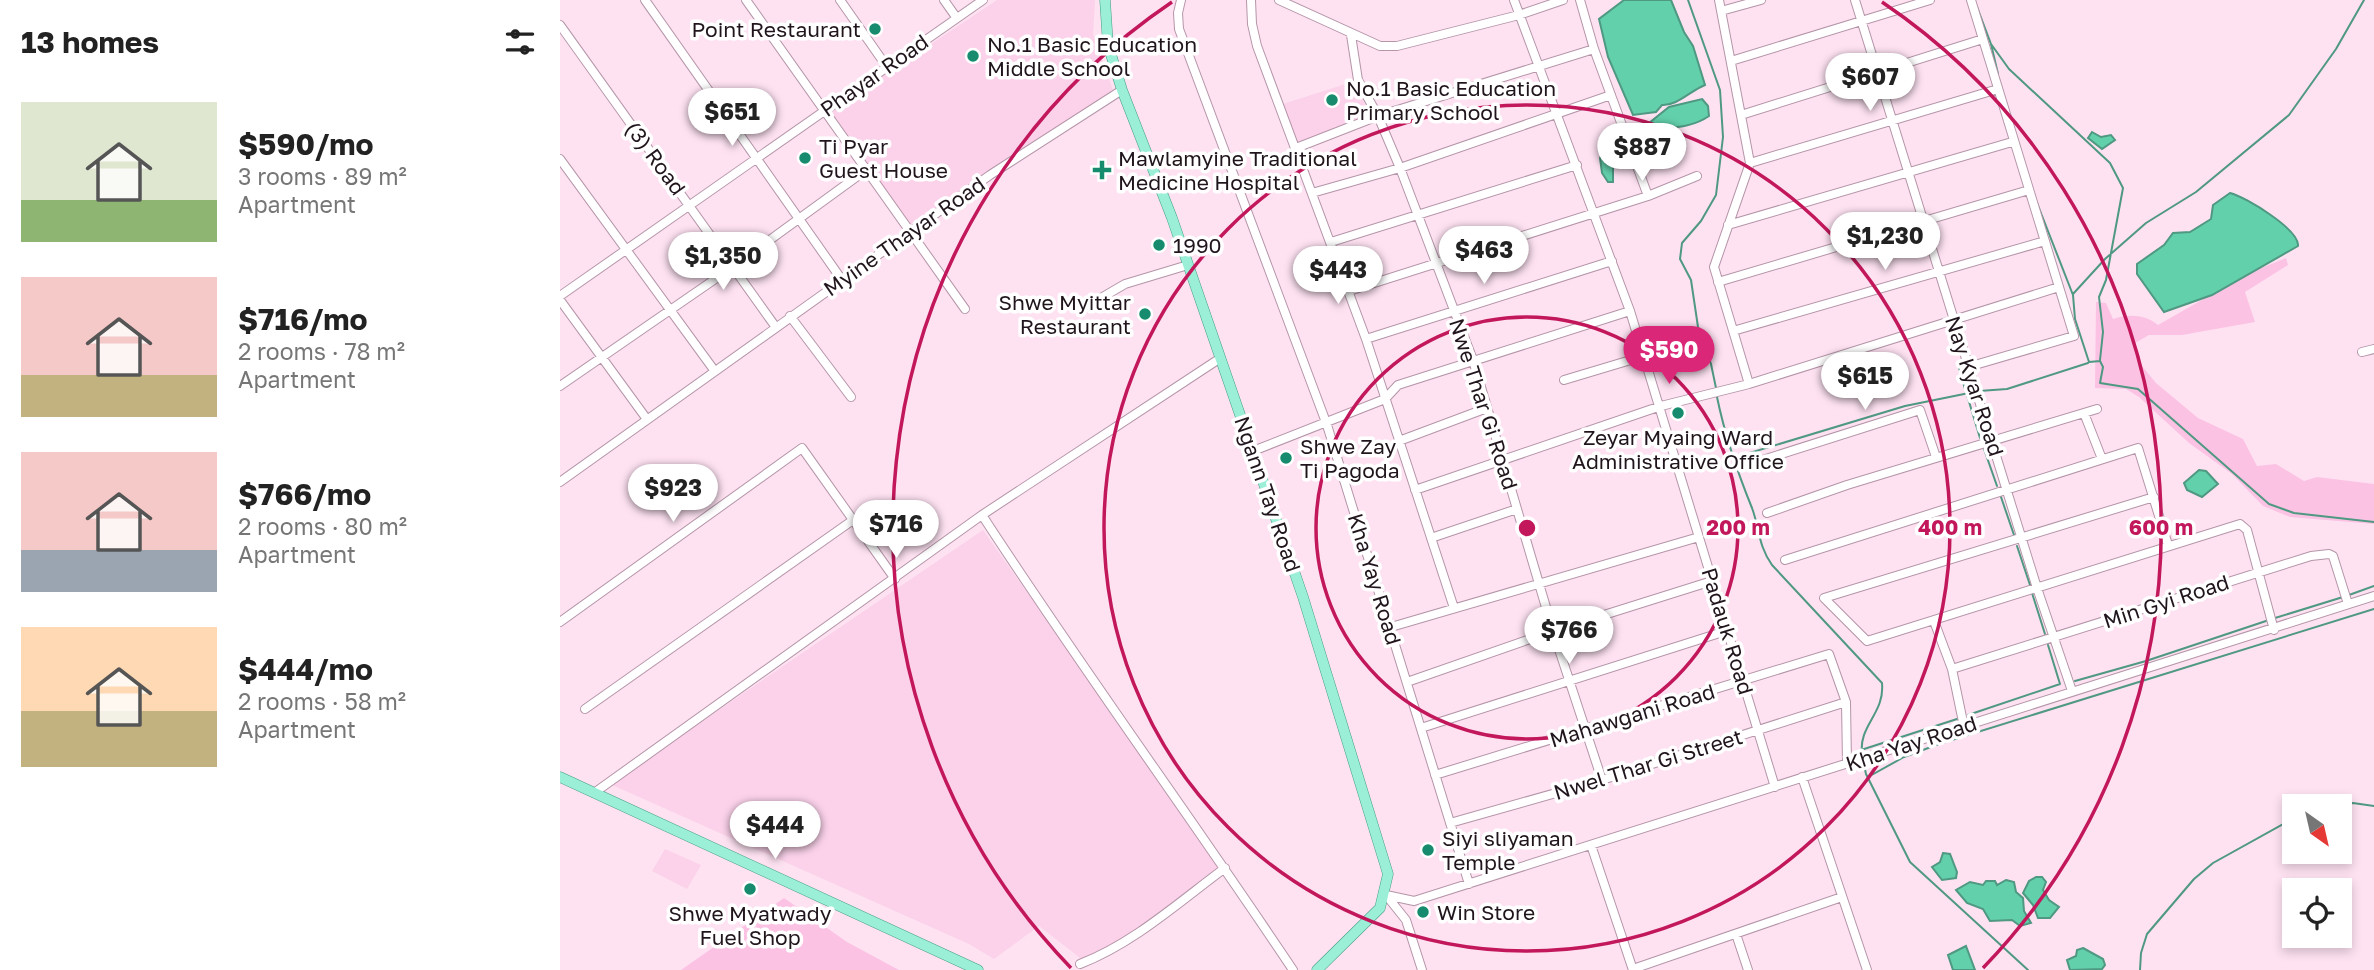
<!DOCTYPE html>
<meta charset="utf-8">
<style>
body{margin:0;font-family:"Golos Text",sans-serif;background:#f2f2f2;color:#222;height:100vh;display:flex;flex-direction:column;font-size:26px;white-space:nowrap}
*{box-sizing:border-box;margin:0}
p{font-size:23px;color:#767676}
.icon{flex:none;width:38px;height:38px;fill:none;stroke:currentColor;stroke-width:2;stroke-linecap:round;stroke-linejoin:round}
.map{position:relative;flex:1;overflow:hidden}
.panel{display:flex;flex-direction:column;background:#fff;width:560px}
.panel>*{flex:none}
.needle{width:46px;rotate:146deg}
.buttons{position:absolute;left:1722px;top:794px;display:grid;gap:14px}
.buttons a{display:grid;place-items:center;width:70px;height:70px;border-radius:0px;background:#fff;box-shadow:0 4px 10px #0003;font-size:35px}
.price{position:absolute;translate:-50% -60px;padding:0 16px;border-radius:24px;background:#fff;color:#222;font-size:23px;line-height:46px;filter:drop-shadow(0 2px 4px #0008)}
.price::after{content:'';position:absolute;left:50%;top:42px;width:21px;height:16px;margin-left:-10px;background:inherit;clip-path:polygon(0 0,100% 0,50% 100%)}
.price.current{background:#db2777;color:#fff}
ul{padding:0;list-style:none}
li{display:flex;align-items:center;gap:21px;height:175px;padding:0 21px}
li span{display:grid;place-items:center;flex:none;width:196px;height:140px;border-radius:0px;color:#555}
li>.icon{margin-inline-start:auto}
span .icon{width:84px;height:84px;fill:#fffc;stroke-width:1}
li b{font-size:30px}
h2{display:flex;justify-content:space-between;align-items:center;height:84px;padding:0 21px;font-size:30px}
main{display:flex;flex:1;min-height:0}
.map>svg:first-child{display:block}
</style>
<main>
<section class="panel">
<h2>13 homes<svg class="icon" aria-label="filters" viewBox="0 0 24 24"><path d="M4 7h16M4 17h16"/><circle cx="9" cy="7" r="2"/><circle cx="15" cy="17" r="2"/></svg></h2>
<ul>
<li><span style="background:linear-gradient(#dfe7d0 70%,#8fb573 0)"><svg class="icon" aria-label="home" viewBox="0 0 24 24"><path d="M3 11l9-7 9 7M6 9v11h12V9"/></svg></span><div><b>$590/mo</b><p>3 rooms · 89 m²</p><p>Apartment</p></div></li>
<li><span style="background:linear-gradient(#f6c9c9 70%,#c2b280 0)"><svg class="icon" aria-label="home" viewBox="0 0 24 24"><path d="M3 11l9-7 9 7M6 9v11h12V9"/></svg></span><div><b>$716/mo</b><p>2 rooms · 78 m²</p><p>Apartment</p></div></li>
<li><span style="background:linear-gradient(#f6c9c9 70%,#9aa5b1 0)"><svg class="icon" aria-label="home" viewBox="0 0 24 24"><path d="M3 11l9-7 9 7M6 9v11h12V9"/></svg></span><div><b>$766/mo</b><p>2 rooms · 80 m²</p><p>Apartment</p></div></li>
<li><span style="background:linear-gradient(#ffd9b3 60%,#c2b280 0)"><svg class="icon" aria-label="home" viewBox="0 0 24 24"><path d="M3 11l9-7 9 7M6 9v11h12V9"/></svg></span><div><b>$444/mo</b><p>2 rooms · 58 m²</p><p>Apartment</p></div></li>
</ul>
</section>
<div class="map">
<svg width="1814" height="970" viewBox="0 0 1814 970">
<rect width="100%" height="100%" fill="#fee2f2"/>
<!-- built -->
<path fill="#fbd2ea" d="M437,0H535L533,34L553,90L350,230L266,114Z
M795,81L809,115L737,144L723,104Z
M423,530L661,868L528,964L479,926L434,959L409,944L50,784Z
M105,849L141,865L127,889L92,871Z"/>
<!-- green -->
<path fill="#fcc2e4" d="M1726,258L1728,265L1685,292L1695,322L1622,335H1589L1575,343L1578,361L1596,383L1638,418L1683,439L1697,466L1716,464L1744,481L1757,477L1814,484V524L1730,517L1703,506L1672,474L1629,443L1579,397L1566,389L1535,388L1536,302L1546,303L1553,319C1569,314 1585,314 1598,325L1689,273Z
M224,898L287,942L339,970H121Z"/>
<!-- water -->
<path fill="#63d0ac" stroke="#4f9881" stroke-width="2" d="M1064,0H1111L1124,32L1133,46L1145,85C1130,91 1117,106 1102,105L1096,112L1073,115L1048,57L1039,19Z
M1142,99L1148,106L1149,116C1129,130 1104,127 1083,132L1080,143L1053,164V182H1048L1042,173L1040,158L1053,139L1072,126L1089,123L1109,107Z
M1532,132L1541,137L1551,135L1555,140L1542,149L1528,138Z
M1670,193C1686,197 1740,230 1738,246L1652,295L1604,312L1577,274V264L1604,245L1613,233L1630,232L1651,219L1653,205Z
M1639,470L1646,471L1658,484L1642,497L1627,490L1624,483Z
M1383,853L1390,854L1397,872L1396,878L1382,880L1372,867L1380,862Z
M1476,877H1482L1486,882L1483,890L1489,900L1499,907L1490,918H1478L1473,905L1463,893L1469,881Z
M1446,880L1454,882L1456,892L1463,898L1464,911L1471,923L1460,926L1452,920L1430,921L1423,909L1407,903L1396,890L1410,882L1423,885L1426,881H1435L1437,885Z
M1406,946L1415,970H1393L1388,955Z
M1523,948L1543,959L1545,965L1542,969L1510,970L1507,960L1516,956L1517,950Z"/>
<g fill="none" stroke-linecap="round" stroke-linejoin="round">
<!-- stream -->
<path stroke="#4f9881" stroke-width="2" d="M1128,0L1160,90L1163,137L1156,195L1141,221L1122,243L1120,259L1131,280L1138,327L1151,364L1156,388
M1417,7L1431,44L1449,69L1550,163L1563,188L1546,280L1539,297L1543,332L1540,360
M1431,44L1438,74
M1477,203L1513,295L1515,319L1529,362L1540,361L1543,367L1540,383L1578,389L1709,504L1734,513L1814,522
M1513,294L1545,259L1586,223L1636,192L1729,115L1776,49L1804,0
M1398,364L1405,389
M1419,391L1447,389L1528,363
M1407,395L1420,438
M1157,397C1165,436 1177,471 1192,508C1200,530 1198,545 1212,565L1322,683C1325,714 1298,725 1302,755
M1424,449L1437,486
M1173,458L1345,406L1414,392
M1441,497L1454,535
M1457,546L1471,588
M1472,593L1485,634
M1789,595L1814,586
M1715,618L1783,597
M1515,681L1586,661L1706,621
M1408,715L1500,684L1488,645
M1301,750L1397,719
M1303,760L1306,774L1350,862L1468,970
M1308,777L1344,757L1379,744L1814,609
M1761,807L1793,803L1814,806
M1580,970L1581,953L1587,934L1634,879L1653,863L1734,818"/>
<defs>
<path id="minor" d="M85,0L282,280
M186,0L405,309
M280,0L327,67
M384,0L396,17
M621,0L618,13L619,29L767,425L909,884
M691,0L692,24L697,46L806,339L894,608
M719,0L820,46H837L959,15L1003,0
M954,0L1070,311L1215,787
M1020,0L1034,49L1088,196
M1159,0L1190,163L1154,267L1189,384
M1295,0L1477,588L1512,691
M1161,11L1201,0
M0,25L215,326
M791,35L798,80L818,116L840,168L913,360L993,631L1042,780
M1171,61L1370,0
M1181,115L1423,39
M736,148L818,116L1034,49
M0,159L154,370
M1190,163L1438,89
M752,193L840,168L1051,95
M1168,225L1452,142
M771,242L1017,165
M1158,282L1469,190
M789,291L1088,196L1137,176
M0,296L423,0
M541,298L565,284L628,265
M0,300L86,418
M230,316L291,397
M1173,331L1485,241
M806,339L1052,261
M1802,352L1814,349
M1408,367L1514,336L1411,0
M1004,380L1084,356
M0,386L174,266L306,170
M1524,413L1542,459
M839,441L927,408
M693,451L825,399L838,385L1070,311
M1190,464L1360,410L1376,457
M0,482L430,175L562,90
M855,490L1101,406L1189,384L1499,287
M1594,497L1264,598L1307,641L1680,524L1687,530L1714,630
M1207,513L1287,485L1537,409
M422,515C522,669 631,817 733,970
M871,538L957,509
M1225,560L1578,448L1608,545
M1374,621L1392,669L1403,722L1399,728
M0,622L242,448L335,579
M831,627L1139,537
M1392,669L1751,556L1769,554L1773,556L1788,604
M847,682L993,631L1152,581
M25,709L293,520
M861,728L1166,631
M875,775L1269,654L1286,702L1287,763
M1242,777L1307,970
M34,793L422,515L659,359
M890,823L1042,780L1286,702
M1031,845L1073,970
M826,895L854,901L1814,596
M826,895L846,920L862,970
M1176,934L1188,970
M520,964C574,943 619,902 665,868
M1073,969L1282,897"/>
<path id="major" d="M545,0L548,45L562,90L612,218L743,597L828,874L820,908L757,970
M0,777L418,970"/>
</defs>
<!-- minor casing -->
<use href="#minor" stroke="#b595a8" stroke-width="10"/>
<!-- major casing -->
<use href="#major" stroke="#449c83" stroke-width="11"/>
<!-- minor -->
<use href="#minor" stroke="#fff" stroke-width="8"/>
<!-- major -->
<use href="#major" stroke="#9befd6" stroke-width="10"/>
</g>
<!-- distance rings -->
<g fill="none" stroke="#c2185b" stroke-width="3.5">
<circle cx="967" cy="528" r="211"/>
<circle cx="967" cy="528" r="423"/>
<path d="M511 968A634 634 0 0 1 612 2M1322 2A634 634 0 0 1 1423 968"/>
</g>
<!-- markers -->
<g fill="#178b6d" stroke="#fff" stroke-width="2.5">
<circle cx="315" cy="29" r="7"/>
<circle cx="413" cy="56" r="7"/>
<circle cx="772" cy="100" r="7"/>
<circle cx="245" cy="158" r="7"/>
<path d="M538.5 159.5h7v7h7v7h-7v7h-7v-7h-7v-7h7z"/>
<circle cx="599" cy="245" r="7"/>
<circle cx="585" cy="314" r="7"/>
<circle cx="1118" cy="413" r="7"/>
<circle cx="726" cy="458" r="7"/>
<circle cx="868" cy="850" r="7"/>
<circle cx="190" cy="889" r="7"/>
<circle cx="863" cy="912" r="7"/>
</g>
<g text-anchor="middle" dominant-baseline="central" stroke-width="7" stroke-linejoin="round" paint-order="stroke">
<!-- poi labels -->
<g font-size="21" fill="#20151c" stroke="#fff" text-anchor="start">
<text x="301" y="29" text-anchor="end">Point Restaurant</text>
<text x="427" y="44">No.1 Basic Education<tspan x="427" dy="24">Middle School</tspan></text>
<text x="786" y="88">No.1 Basic Education<tspan x="786" dy="24">Primary School</tspan></text>
<text x="259" y="146">Ti Pyar<tspan x="259" dy="24">Guest House</tspan></text>
<text x="558" y="158">Mawlamyine Traditional<tspan x="558" dy="24">Medicine Hospital</tspan></text>
<text x="613" y="245">1990</text>
<text x="571" y="302" text-anchor="end">Shwe Myittar<tspan x="571" dy="24">Restaurant</tspan></text>
<text x="1118" y="437" text-anchor="middle">Zeyar Myaing Ward<tspan x="1118" dy="24">Administrative Office</tspan></text>
<text x="740" y="446">Shwe Zay<tspan x="740" dy="24">Ti Pagoda</tspan></text>
<text x="882" y="838">Siyi sliyaman<tspan x="882" dy="24">Temple</tspan></text>
<text x="877" y="912">Win Store</text>
<text x="190" y="913" text-anchor="middle">Shwe Myatwady<tspan x="190" dy="24">Fuel Shop</tspan></text>
</g>
<!-- street labels -->
<g font-size="21" fill="#20151c" stroke="#fff">
<text transform="translate(314 75) rotate(-35)">Phayar Road</text>
<text transform="translate(96 158) rotate(54)">(3) Road</text>
<text transform="translate(344 236) rotate(-35)">Myine Thayar Road</text>
<text transform="translate(1415 386) rotate(72)">Nay Kyar Road</text>
<text transform="translate(924 404) rotate(72)">Nwe Thar Gi Road</text>
<text transform="translate(708 494) rotate(71)">Ngann Tay Road</text>
<text transform="translate(815 579) rotate(73)">Kha Yay Road</text>
<text transform="translate(1606 601) rotate(-18)">Min Gyi Road</text>
<text transform="translate(1168 631) rotate(73)">Padauk Road</text>
<text transform="translate(1072 715) rotate(-17)">Mahawgani Road</text>
<text transform="translate(1351 743) rotate(-18)">Kha Yay Road</text>
<text transform="translate(1088 764) rotate(-17)">Nwel Thar Gi Street</text>
</g>
</g>
<circle cx="967" cy="528" r="10" fill="#c2185b" stroke="#fff" stroke-width="3.5"/>
<g font-size="21" text-anchor="middle" font-weight="bold" fill="#c2185b" stroke="#fff" stroke-width="7" stroke-linejoin="round" paint-order="stroke">
<text x="1178" y="535">200 m</text>
<text x="1390" y="535">400 m</text>
<text x="1601" y="535">600 m</text>
</g>
</svg>
<div class="buttons">
<a><svg class="needle" viewBox="-14 -14 28 28"><path d="M0-13l5 13h-10z" fill="#e53935"/><path d="M0 13l5-13h-10z" fill="#767676"/></svg></a>
<a><svg class="icon" aria-label="locate" viewBox="0 0 24 24"><circle cx="12" cy="12" r="6"/><path d="M12 2v4M12 18v4M2 12h4M18 12h4"/></svg></a>
</div>
<b class="price" style="left:1310px;top:113px">$607</b>
<b class="price" style="left:172px;top:148px">$651</b>
<b class="price" style="left:1082px;top:183px">$887</b>
<b class="price" style="left:1325px;top:272px">$1,230</b>
<b class="price" style="left:924px;top:286px">$463</b>
<b class="price" style="left:163px;top:292px">$1,350</b>
<b class="price" style="left:778px;top:306px">$443</b>
<b class="price current" style="left:1109px;top:386px">$590</b>
<b class="price" style="left:1305px;top:412px">$615</b>
<b class="price" style="left:113px;top:524px">$923</b>
<b class="price" style="left:336px;top:560px">$716</b>
<b class="price" style="left:1009px;top:666px">$766</b>
<b class="price" style="left:215px;top:861px">$444</b>
</div>
</main>
